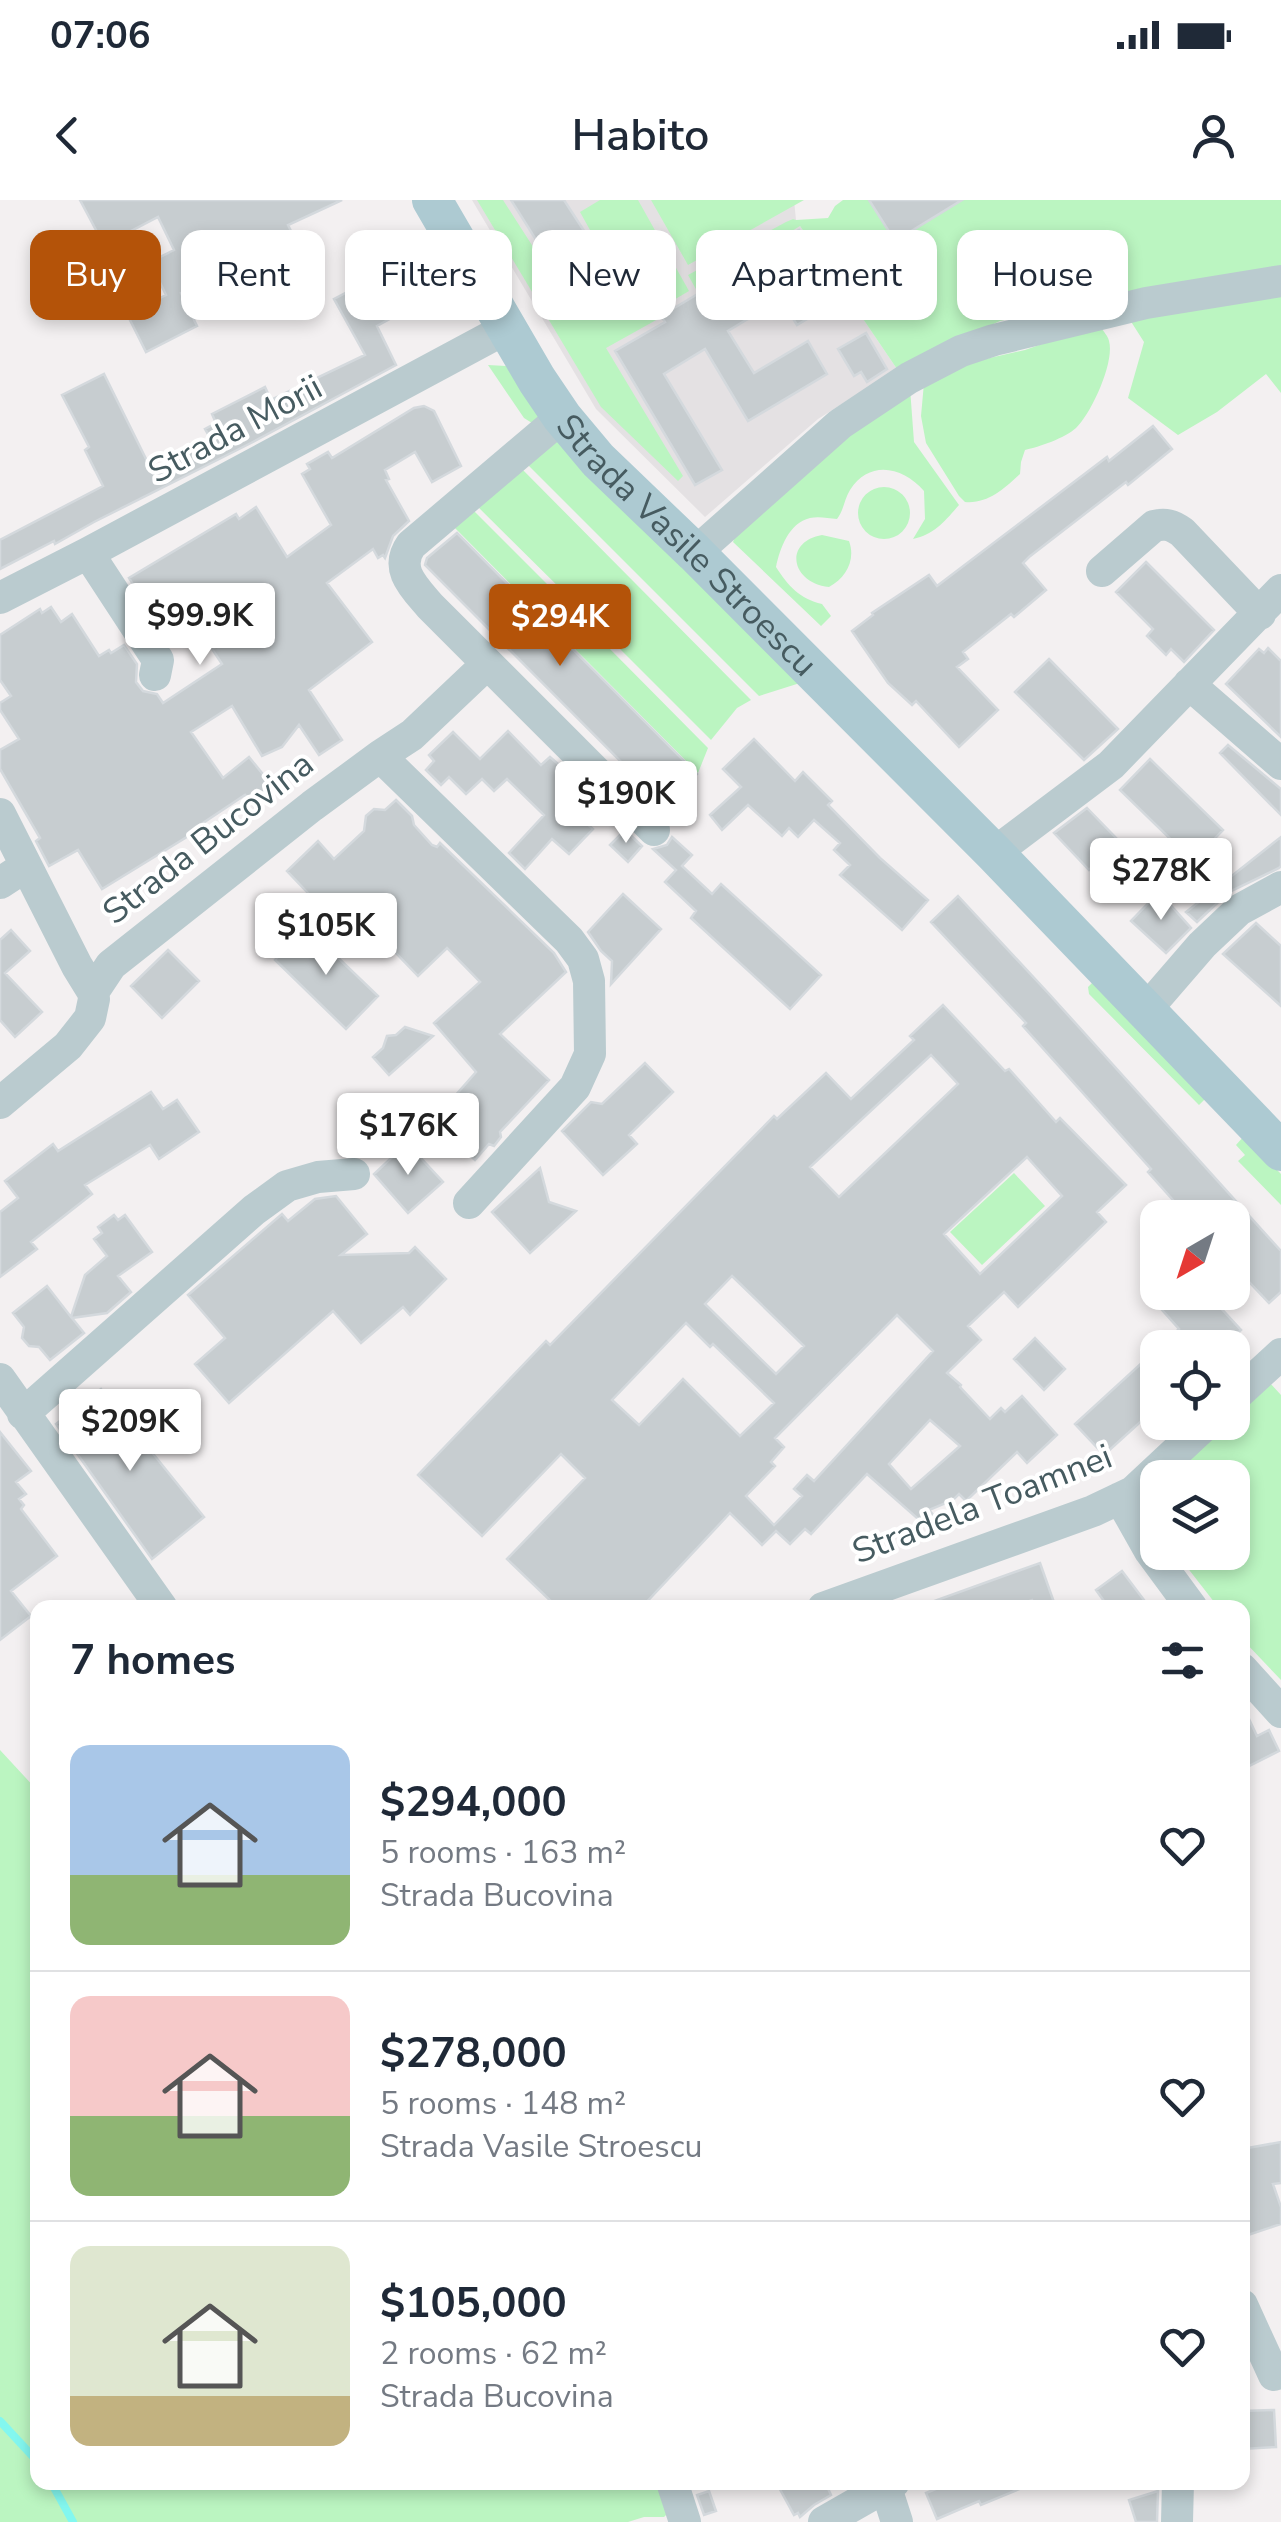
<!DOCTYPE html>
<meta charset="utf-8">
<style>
body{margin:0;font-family:"Nunito Sans",sans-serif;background:#f6f6f7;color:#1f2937;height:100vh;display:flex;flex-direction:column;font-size:38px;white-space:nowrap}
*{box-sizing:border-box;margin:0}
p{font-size:32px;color:#747a83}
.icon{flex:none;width:55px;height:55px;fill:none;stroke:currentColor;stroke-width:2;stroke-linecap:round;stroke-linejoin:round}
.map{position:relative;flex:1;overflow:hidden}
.sheet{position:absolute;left:30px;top:1400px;width:1220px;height:890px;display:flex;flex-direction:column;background:#fff;border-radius:20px;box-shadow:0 5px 15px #0003}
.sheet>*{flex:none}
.hud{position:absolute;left:30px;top:30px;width:1222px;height:90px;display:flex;gap:20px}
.needle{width:65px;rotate:219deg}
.tools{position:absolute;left:1140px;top:1000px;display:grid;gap:20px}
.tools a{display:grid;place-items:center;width:110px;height:110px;border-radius:20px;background:#fff;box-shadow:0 5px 15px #0003;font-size:50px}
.price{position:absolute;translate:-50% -85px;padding:0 22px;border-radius:10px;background:#fff;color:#222;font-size:32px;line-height:65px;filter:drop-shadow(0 2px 5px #0008)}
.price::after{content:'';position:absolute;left:50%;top:60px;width:30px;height:22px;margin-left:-15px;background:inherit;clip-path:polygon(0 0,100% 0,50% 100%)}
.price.active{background:#b45309;color:#fff}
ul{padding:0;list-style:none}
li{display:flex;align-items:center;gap:30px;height:250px;padding:0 40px}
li+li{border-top:2px solid #e0e1e3}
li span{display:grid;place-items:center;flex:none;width:280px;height:200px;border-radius:20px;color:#555}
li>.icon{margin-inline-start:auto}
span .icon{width:120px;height:120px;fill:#fffc;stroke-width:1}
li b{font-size:42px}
h2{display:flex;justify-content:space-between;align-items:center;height:120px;padding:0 40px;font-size:42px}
.tag{padding:0 35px;border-radius:20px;background:#fff;box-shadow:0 5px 15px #0003;font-size:35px;line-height:90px}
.tag.active{background:#b45309;color:#fff}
.status{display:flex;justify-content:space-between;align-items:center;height:70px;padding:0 50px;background:#fff;direction:ltr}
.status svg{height:28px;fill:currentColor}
header{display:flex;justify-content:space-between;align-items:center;height:130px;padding:0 40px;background:#fff;font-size:45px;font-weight:600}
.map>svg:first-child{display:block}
</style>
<div class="status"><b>07:06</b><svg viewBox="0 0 49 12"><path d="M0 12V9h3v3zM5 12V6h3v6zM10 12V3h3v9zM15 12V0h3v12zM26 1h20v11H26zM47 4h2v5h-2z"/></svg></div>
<header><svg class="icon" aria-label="back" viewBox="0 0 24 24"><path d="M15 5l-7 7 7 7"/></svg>Habito<svg class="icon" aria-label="person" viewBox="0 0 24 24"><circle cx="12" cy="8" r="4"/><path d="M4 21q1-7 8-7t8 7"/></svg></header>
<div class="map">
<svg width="1281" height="2322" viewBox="0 0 1281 2322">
<rect width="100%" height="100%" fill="#f3f0f1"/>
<!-- education -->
<path fill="#e4e1e3" d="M472,0H794L796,20L897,169L818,219L705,317L596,209Z"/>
<!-- green -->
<path fill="#bbf5c1" d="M477,0H503L546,67L595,39L580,12L600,0H638L689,91L655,111L658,119L606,148L683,276L678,281L601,207Z
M651,0H804L688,65Z
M843,0H1281V193L1266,174L1217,212L1178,235L1128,198L1144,142L1130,120L1120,95L1000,121L897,169L800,26L771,44L776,53L721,86L716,79L697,91L688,75L786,22L793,19L796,20L828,18L835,6Z
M1090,127L1101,128C1103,130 1109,138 1109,141C1115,162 1091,214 1076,228C1065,238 1039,247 1025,250L1021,262L1020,274C1004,289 988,304 965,302L959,296L926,243L921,216L924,183L959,165L1025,150Z
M488,165L506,166L540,217L532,223L524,218Z
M910,188L914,242L959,305C945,321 935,334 913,339L925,319L924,291C903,267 870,259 850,290C844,300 844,310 837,319C828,318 818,316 810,318C789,323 780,348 776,367C788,386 800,399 822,404L831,416L821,426L733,342L742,321Z
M563,240L800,483L759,496L524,261L541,245Z
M519,266L751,500L737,508L711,540L610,439C621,417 604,399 581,409L473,302Z
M858 313a26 26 0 1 1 52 0a26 26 0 1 1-52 0Z
M469,306L577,414C568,436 584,452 605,444L708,548L698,573L450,323Z
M822,335L849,341C856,360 846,378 829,387C791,383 783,342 822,335Z
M1094,781L1206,898L1199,905L1089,794L1088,787Z
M1244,936L1281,974V1005L1238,961L1245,955L1236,945Z
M1014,973L1045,1006L982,1065L950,1032Z
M1270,1183L1281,1195V1480L1243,1440L1242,1408L1218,1407L1176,1353L1232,1352V1278H1167L1227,1223L1232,1222L1233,1217Z
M0,1550L37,1590L38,2282L666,2283L671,2310L664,2317H644L628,2322H0Z"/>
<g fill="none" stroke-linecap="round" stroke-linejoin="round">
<!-- stream -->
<path stroke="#83f7ef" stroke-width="8" d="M0,2221L38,2262
M51,2282L73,2322"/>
</g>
<!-- building -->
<path fill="#c7cdd0" stroke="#d4d9dd" stroke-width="2.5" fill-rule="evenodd" d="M80,0H342L288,25L294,37L181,93L197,126L146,152L127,114L166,95L150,62L174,50L158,17L104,45Z
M511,0H564L588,37L550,62Z
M869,0H962L895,41Z
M799,30L812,50L818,46L828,62L822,66L842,98L797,125L781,99L728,131L754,173L808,141L827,174L748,221L705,149L664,174L722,270L695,285L615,151L665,122L661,116L716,83L721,89L781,53L775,44Z
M378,76L384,86L392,82L398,94L419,83L428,98L377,126L396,165L251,243L94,322L55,344L54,341L0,369V340L103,286L85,250L89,247L62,195L104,174L152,271L212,241L205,229L216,223L212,214L265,187L271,200L365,155L334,99Z
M866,133L887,169L867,182L861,172L854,176L838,149Z
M424,206L434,211L461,266L432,282L415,252L385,270L389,279L386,280L409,321L393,336L385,358L383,355L378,358L373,349L327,383L372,442L309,490L342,540L319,555L299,525L282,547L262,556L232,506L191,532L223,578L249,557L275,589L254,606L245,595L188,633L190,635L102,689L78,650L49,666L36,641L40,638L0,569V550L19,539L0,510V503L11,496L0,480V435L40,409L42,413L51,407L61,422L72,414L99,456L109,450L111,453L124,445L137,464L136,482L143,491L157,494L163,503L222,464L212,449L222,443L202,414L176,427L162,398L147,407L129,378L236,314L239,319L256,307L287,357L331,325L302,274L310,269L307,264L328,252L332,258L414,208Z
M1153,226L1172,249L1128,285L1126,282L1029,357L1023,363L1046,390L1014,417L1011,414L963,452L968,459L957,467L998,510L959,547L916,501L912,505L888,483L852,431L873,415L872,413L929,375L937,386L1107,257L1109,261Z
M457,333L697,574L665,606L425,365L427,358Z
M1146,362L1214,430L1184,462L1171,449L1166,455L1147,436L1153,429L1116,392Z
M1268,448L1281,461V537L1226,484L1259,449L1264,453Z
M1049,459L1118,529L1084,560L1015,492Z
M508,531L541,565L550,557L572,576L569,578L587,597L573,611L593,629L569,654L552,639L525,669L509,653L544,615L507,579L494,591L482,579L466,594L449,577L441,585L426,570L434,561L429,555L453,532L480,559Z
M754,539L795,581L803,572L832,601L828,605L880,658L928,700L902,730L840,675L850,665L834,650L840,643L814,620L798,637L789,628L782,636L748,605L722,630L710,615L741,587L723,569Z
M1228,545L1281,589V615L1220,553Z
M1150,559L1223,630L1193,661L1120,590Z
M396,600L412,616L414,625L432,645L437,647L440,643L554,753L566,772L500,834L549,880L500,932L501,937L494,946L489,944L475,960L432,922L476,872L434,823L480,782L447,748L418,776L343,698L327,713L287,671L318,641L334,659L364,631L366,616L374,609L385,610Z
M1087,608L1119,641L1089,670L1054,633Z
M625,630L642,646L628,662L610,645Z
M672,637L692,655L682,666L712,694L721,684L821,775L790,809L691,718L696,711L665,682L676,670L653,649L667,645Z
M1281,637V666L1279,668L1229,692L1197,722L1186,712Z
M1159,692L1191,728L1166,753L1131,721Z
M623,694L661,729L611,784L612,761L601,751L588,732Z
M958,696L1050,795L1281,1051V1092L1269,1103L1232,1064V1018H1189L1148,972L1151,969L1023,826L1026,823L931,722Z
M1256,723L1281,746V806L1223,754Z
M306,727L378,796L346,829L275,760Z
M11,730L30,751L5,773L42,812L15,837L0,820V740Z
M168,750L199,781L162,818L131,786Z
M943,805L1005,871L1009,869L1056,922L1060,918L1126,985L1097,1012L1106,1022L1018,1107L1004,1092L968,1126L981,1140L947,1173L961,1185L960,1187L990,1219L1001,1208L1005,1212L1022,1196L1057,1235L1027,1263L1017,1252L966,1301L959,1294L953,1300L929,1310L941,1324L933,1332L867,1274L811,1334L805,1329L790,1344L776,1331L762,1345L730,1313L641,1408H558L507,1359L585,1278L561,1254L482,1336L418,1275L546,1141L550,1145L774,916L777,919L826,873L851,899L914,840L910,836ZM931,855L958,884L839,997L810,967ZM1027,957L1062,996L980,1074L944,1034ZM732,1076L804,1146L776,1174L705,1104ZM897,1115L933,1151L814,1281L807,1275L794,1289L802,1296L774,1325L746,1296L775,1266L771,1262L784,1247L775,1238ZM686,1123L710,1147L713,1144L774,1203L740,1236L683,1179L639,1225L612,1200ZM930,1220L960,1246L911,1289L889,1264Z
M405,827L433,836L389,875L373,857L383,848L387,836L396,835Z
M645,863L673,892L629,935L637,944L603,975L562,931L591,902L602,904Z
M151,892L163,909L177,900L199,932L159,959L150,945L85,985L92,994L31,1042L37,1049L0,1077V1012L18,998L5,981L53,944L58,951Z
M407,943L443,982L408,1013L374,974Z
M540,968L549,1002L576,1011L530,1053L492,1012Z
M336,996L367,1034L341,1055L409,1053L415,1047L446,1079L410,1115L403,1107L361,1143L333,1111L229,1203L195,1164L225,1138L188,1095L282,1014L288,1021L315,999Z
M114,1015L118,1020L125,1015L152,1052L118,1076L131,1092L107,1113L72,1118L84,1133L50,1160L39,1147L29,1146L22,1138L24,1127L13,1113L47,1086L71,1117L85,1075L107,1056L94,1039L102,1033L98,1027Z
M1146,1092H1206L1241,1130L1222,1148H1158L1179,1129Z
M1035,1138L1065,1169L1044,1190L1014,1159Z
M1158,1148V1206L1104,1255L1075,1224Z
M101,1189L204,1317L152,1359L56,1224Z
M0,1232L31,1271L16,1282L26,1294L19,1299L24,1305L21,1309L57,1356L11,1391L31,1416L0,1440Z
M1040,1363L1056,1408H1035L1032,1400L1010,1408H927L926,1404Z
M1122,1371L1150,1408H1109L1096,1390Z
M1242,1504L1257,1536L1269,1530L1279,1551L1247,1567L1242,1557Z
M1281,1942V1983L1273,1984L1281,2007V2024L1242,2037V1949Z
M1274,2210L1276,2247L1242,2249V2211Z
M776,2282H825L831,2295L814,2305L800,2317L798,2313L794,2315Z
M935,2282H1034V2283L981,2305L979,2301L937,2319L926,2293L938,2288Z
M709,2291L716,2311L704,2315L697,2295Z
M1158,2291L1157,2322H1136L1129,2300Z"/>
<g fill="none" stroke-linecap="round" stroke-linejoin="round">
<!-- minor -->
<path stroke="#bacbcf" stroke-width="32" d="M562,217L411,345C394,369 414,387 430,406L654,630
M88,353L158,460L155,475
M695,353L840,224L909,178L961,151L994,140L1146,103L1281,81
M1102,371L1154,326C1165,323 1172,325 1182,332L1260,414
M0,398L88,353L507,128
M1189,484L1281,564
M380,556L412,535L487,464
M0,614L77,766L93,792L94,799L90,818L68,846L0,903
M994,653L1111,565L1281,390
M0,683L26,666
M93,792L111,765L312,606L380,556L569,740L583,759L589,781L590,854L575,887L469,1003
M1145,811L1202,745L1239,710L1281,687
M0,1179L162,1408
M1232,1199L1281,1154
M23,1214L254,1010L287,986L318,977L354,974
M1120,1298L1150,1351L1192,1408
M823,1408L1093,1311L1133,1292L1208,1222
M1242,1469L1281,1512
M1242,2105L1274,2175
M672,2282L685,2322
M886,2288L897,2322
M824,2322L894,2282
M1177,2322L1178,2282"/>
<!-- major -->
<path stroke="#adcad2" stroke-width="40" id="s1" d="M432,0L537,180L562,217L598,260L695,353L994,653L1281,951"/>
</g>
<g text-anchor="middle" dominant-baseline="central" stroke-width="8" stroke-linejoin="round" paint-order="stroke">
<!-- street labels -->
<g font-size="35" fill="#465b60" stroke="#fff">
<text transform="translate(235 229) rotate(-28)">Strada Morii</text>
<text stroke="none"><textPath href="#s1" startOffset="432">Strada Vasile Stroescu</textPath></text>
<text transform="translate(208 638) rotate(-38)">Strada Bucovina</text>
<text transform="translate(982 1304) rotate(-21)">Stradela Toamnei</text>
</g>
</g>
</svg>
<div class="tools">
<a><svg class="needle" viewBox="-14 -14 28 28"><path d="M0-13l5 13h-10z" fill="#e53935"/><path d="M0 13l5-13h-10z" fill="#747a83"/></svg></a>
<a><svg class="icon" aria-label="locate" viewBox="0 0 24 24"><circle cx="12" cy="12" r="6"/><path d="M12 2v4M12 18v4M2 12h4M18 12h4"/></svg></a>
<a><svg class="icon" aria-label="layers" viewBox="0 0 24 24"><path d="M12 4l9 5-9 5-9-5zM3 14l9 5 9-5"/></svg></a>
</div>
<b class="price" style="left:200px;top:468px">$99.9K</b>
<b class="price active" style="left:560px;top:469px">$294K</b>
<b class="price" style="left:626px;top:646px">$190K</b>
<b class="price" style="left:1161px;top:723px">$278K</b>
<b class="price" style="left:326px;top:778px">$105K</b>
<b class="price" style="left:408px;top:978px">$176K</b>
<b class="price" style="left:130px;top:1274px">$209K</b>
<div class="hud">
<a class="tag active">Buy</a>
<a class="tag">Rent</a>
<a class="tag">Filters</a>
<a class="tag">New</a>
<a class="tag">Apartment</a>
<a class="tag">House</a>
</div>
<section class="sheet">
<h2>7 homes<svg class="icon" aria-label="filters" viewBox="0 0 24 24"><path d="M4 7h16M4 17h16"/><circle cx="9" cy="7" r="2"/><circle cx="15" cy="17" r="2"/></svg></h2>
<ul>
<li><span style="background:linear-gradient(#a9c7e8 65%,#8fb573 0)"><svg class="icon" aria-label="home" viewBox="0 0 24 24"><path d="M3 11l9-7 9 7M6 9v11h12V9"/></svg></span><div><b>$294,000</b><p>5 rooms · 163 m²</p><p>Strada Bucovina</p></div><svg class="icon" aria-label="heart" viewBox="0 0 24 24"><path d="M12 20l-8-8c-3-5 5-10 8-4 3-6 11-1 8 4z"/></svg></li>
<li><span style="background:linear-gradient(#f6c9c9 60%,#8fb573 0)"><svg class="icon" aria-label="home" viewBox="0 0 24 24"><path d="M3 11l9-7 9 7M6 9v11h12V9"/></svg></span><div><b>$278,000</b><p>5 rooms · 148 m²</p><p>Strada Vasile Stroescu</p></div><svg class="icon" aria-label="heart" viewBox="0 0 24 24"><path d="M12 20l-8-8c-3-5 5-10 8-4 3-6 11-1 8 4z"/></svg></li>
<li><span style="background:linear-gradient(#dfe7d0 75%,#c2b280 0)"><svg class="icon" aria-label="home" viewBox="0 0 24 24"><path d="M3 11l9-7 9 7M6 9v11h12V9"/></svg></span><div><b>$105,000</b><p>2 rooms · 62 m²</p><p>Strada Bucovina</p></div><svg class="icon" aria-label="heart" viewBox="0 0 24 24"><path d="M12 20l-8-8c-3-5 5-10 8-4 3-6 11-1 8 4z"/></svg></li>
</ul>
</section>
</div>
